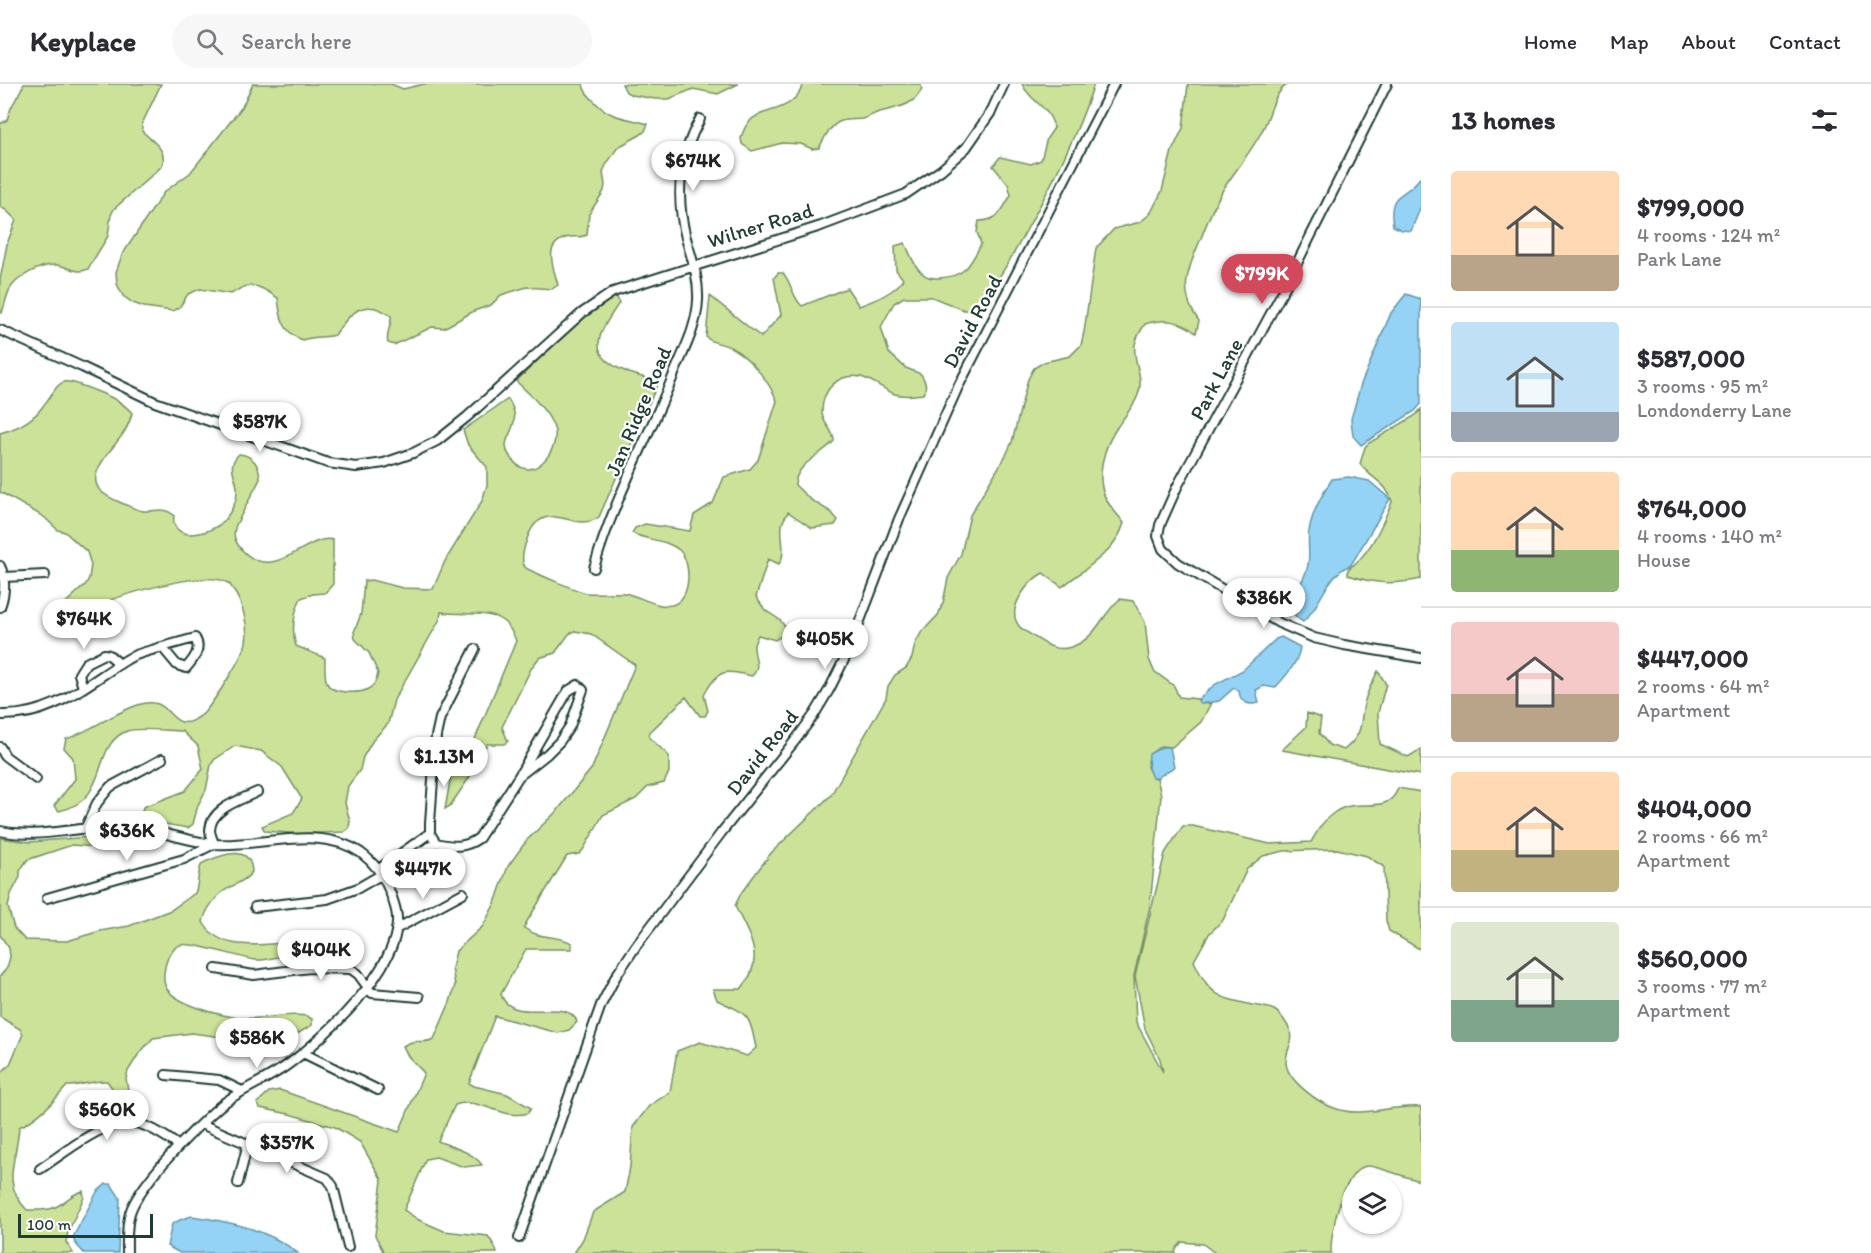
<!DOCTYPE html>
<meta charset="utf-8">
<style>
body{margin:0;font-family:Itim,sans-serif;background:#f7f7f7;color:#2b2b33;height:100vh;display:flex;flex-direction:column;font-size:22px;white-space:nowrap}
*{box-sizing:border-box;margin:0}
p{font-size:20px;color:#7c7c81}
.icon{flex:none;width:33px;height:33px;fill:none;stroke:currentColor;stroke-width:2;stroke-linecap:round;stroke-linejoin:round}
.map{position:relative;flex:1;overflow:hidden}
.panel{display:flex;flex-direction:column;background:#fff;width:450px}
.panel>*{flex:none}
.buttons{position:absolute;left:1342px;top:1090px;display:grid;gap:12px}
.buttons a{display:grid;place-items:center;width:60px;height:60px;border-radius:50%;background:#fff;box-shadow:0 2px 4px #0004;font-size:30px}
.scale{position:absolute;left:18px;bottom:15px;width:135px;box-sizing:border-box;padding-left:6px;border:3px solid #1f3d34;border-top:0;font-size:16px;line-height:21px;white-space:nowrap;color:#1f3d34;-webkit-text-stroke:4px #fff;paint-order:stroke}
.price{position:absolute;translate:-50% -51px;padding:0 14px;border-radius:21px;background:#fff;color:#222;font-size:20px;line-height:39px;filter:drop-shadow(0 2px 3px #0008)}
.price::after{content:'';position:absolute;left:50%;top:36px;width:18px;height:14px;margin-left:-9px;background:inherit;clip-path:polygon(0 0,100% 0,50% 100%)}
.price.on{background:#d1495b;color:#fff}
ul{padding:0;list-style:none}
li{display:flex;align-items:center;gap:18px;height:150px;padding:0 30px}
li+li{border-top:2px solid #e1e1e2}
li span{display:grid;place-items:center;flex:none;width:168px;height:120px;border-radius:6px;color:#555}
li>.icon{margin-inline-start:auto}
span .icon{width:72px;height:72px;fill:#fffc;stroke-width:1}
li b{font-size:26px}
h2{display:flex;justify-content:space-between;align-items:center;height:72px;padding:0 30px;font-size:26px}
header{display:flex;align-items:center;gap:36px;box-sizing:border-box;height:84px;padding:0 30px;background:#fff;border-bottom:2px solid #e1e1e2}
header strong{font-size:28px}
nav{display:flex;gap:33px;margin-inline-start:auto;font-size:21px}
.search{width:420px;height:54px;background:#f7f7f7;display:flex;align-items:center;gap:15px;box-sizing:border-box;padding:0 21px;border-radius:33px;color:#7c7c81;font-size:22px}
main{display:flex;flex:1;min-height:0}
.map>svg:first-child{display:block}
</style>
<header>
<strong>Keyplace</strong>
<div class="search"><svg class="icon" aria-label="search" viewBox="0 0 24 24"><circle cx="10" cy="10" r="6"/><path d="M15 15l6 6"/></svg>Search here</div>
<nav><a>Home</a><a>Map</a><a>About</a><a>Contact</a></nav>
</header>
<main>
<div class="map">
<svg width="1421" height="1169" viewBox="0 0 1421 1169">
<rect width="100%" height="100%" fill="#fff"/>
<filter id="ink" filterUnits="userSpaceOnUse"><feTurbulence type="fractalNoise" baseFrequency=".0167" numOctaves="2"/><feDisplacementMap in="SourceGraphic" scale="12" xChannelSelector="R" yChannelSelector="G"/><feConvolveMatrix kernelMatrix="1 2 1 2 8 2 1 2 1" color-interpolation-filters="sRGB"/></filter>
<g filter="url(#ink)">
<!-- green -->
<path fill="#cbe298" stroke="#759066" stroke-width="1.5" d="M24,0H161L142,40V47C152,57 170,67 161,83L114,125L111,131L108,152L88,185C76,191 69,182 56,181C41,180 17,193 10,205C6,212 5,221 2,229L0,225V196L7,160L16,136L6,126L0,123V40L7,36L11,24Z
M253,0H391L403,5L424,0H583C584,7 588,11 593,16C610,35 625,33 648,40L645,47L640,51L618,63L606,81L603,88L605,101L604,107L589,130L587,151C581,154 576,152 569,153C542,159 553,182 558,201L552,205L527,203L501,211L491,221L474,227L444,244L432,243L394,261L388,259C385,250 392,242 391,232C365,212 349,229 335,251C323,254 314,252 302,256C283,248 280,234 278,214C268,208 256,198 244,203C239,204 236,208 231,210L200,205L188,210L179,224L173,227L144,223L133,219L123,212L117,200L116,188L122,171L164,108L190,89L242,23Z
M622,0H738L718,10L693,5L669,15H655L632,11L626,8Z
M804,0H920L922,4C916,22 895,24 879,28C873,30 868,34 862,35C855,36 845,35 839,38C829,43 824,55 819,64L812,65L801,60L782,59L752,67L742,60L741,54C750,21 774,33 793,16C798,12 801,6 804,0Z
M1022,0H1094C1077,52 1052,100 1026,147C1010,176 996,204 970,226H964L932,213H904L894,219L881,243L889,269L906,284L921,290C925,297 928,302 923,310C914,311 905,313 895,310C884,306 873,296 861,293C838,289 822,305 822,328C822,340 834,346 834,357C822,371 795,380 795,401L811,416L831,428L838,436L835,441L812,444L788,428C786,432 783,436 782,441C780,455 787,469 779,480L768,475L756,513L765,526L780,536L786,544L785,550L775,556L758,551C758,551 754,560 754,561C753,573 762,582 752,592C724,586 719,584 704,611L708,627L705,632H700L686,613L650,648L649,653L669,672V688L664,699L648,703L636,715L603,731L583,766L579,770L567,772L526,839L524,844C540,856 556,850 572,859V865H526L501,910C511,943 568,911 577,938L569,946L558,949L495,932L469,999L474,1002L507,1010L531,1024L528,1029C503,1037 479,1012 455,1021L438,1057C452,1063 473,1068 482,1081L464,1083L436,1073L426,1075L404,1126L419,1136L444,1147L488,1152L494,1161L497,1169H384L375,1151L382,1096L360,1058L335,1043L289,1030L260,1024L257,1019L269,1008L280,1006L399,1048L424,989L408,972L403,962C417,953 423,961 434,955L450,918L455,901L452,884L456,867L483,842L495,819L508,782L527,756L557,727L592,684L635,581L591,550L575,547L569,550L555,569L539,574L532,583L502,643L508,657L504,660H487L469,694L450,722L445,725L453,680L475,655L516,557C503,519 471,534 441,528L440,535L394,616L388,640L373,656L363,673L360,686L348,702L345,719L350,737L349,744L344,748L300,750L265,747L262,742L293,729L302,715L282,683L261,667L235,662L214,676L211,681L206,706L198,721L193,740L188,744L140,736L143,723L185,707L203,685L198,662L182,647C170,647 136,643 127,647C90,661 112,716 59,727L54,722L75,695L73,674L64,664L66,655C91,648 131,616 154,619C168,620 173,642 189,638C193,637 201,632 204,629C214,617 244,572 246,558C249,540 242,518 231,502C214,480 114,514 91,523C84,526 80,534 72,535C65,536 61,531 58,526L86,500L89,494L91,481L87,468L65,448L58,446L44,433L0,408V349C15,345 30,338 40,326C64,296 55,290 96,307C109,312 123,318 132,329C126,356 106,364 97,388C90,408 111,414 126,421C131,423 138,426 143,427C156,428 163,422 174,431C169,461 216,450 226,434C232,426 238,414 237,404C236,390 226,382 239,370C253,371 260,382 260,395L236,441C232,451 235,458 242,466C274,501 307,449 333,456V500L325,509L313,510L301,514C294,528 291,547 296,562L325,574C325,582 324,592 327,599C331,610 359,610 368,605C374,602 377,596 378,589L369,569L355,555L354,548L361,530L364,497L371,496L403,504L433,505L445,477L482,417L487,401V383L468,361L463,346L508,315C527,344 497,352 509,371C530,407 562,364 554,344C548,326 529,310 516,297C533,282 600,214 617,213L619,219C599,249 583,271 627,288C637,292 648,294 658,299L599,433C576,449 556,420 535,440C529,447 518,474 525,483C527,486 582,509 587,509C599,510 612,508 624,509C640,512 656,524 672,521C692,516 692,477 679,466C666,455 647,457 632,449L635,444L645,440L690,447L694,431L713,419L724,393L750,385L758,376L777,317C769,297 751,275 732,264C723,259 713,260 706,253L710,212L761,253L781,231L774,194L778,189H783C792,199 792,213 802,222L847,204L859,222C873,217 895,209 903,195L896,186L895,162L905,159C910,169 913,181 921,188C927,194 931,194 939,194C965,193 970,181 981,160L977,148L979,137C999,137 1002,126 1011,111L1008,100L993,82L1000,73L1031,80L1041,76L1047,54L1054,44C1049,21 1031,19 1022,0Z
M1188,0H1288C1272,10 1271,32 1262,47C1252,66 1238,83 1226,101C1214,119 1207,139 1199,159C1187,187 1178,209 1199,237L1196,249C1180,236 1165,234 1145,240C1141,246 1137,252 1135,260C1132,277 1145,293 1138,311C1134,322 1124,333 1118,342C1104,362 1094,394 1107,417C1112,425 1119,432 1124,439C1116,468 1084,485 1062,503L1043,489C1029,497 1005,524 1019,542C1021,545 1027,548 1030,550C1048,562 1059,571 1080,559C1097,550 1105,527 1120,515L1133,517L1145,538L1149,575L1154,587L1174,602L1179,613L1198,615L1201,620L1211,619L1201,638L1172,663L1161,662L1150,670L1147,683L1153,694H1157L1161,711L1150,822L1134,892L1136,938L1163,988L1160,975L1145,945L1135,892L1165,769L1183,742H1193L1270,760L1311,758C1318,746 1323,736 1335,728C1358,712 1388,733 1398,704L1421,708V866L1389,847L1386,837L1384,783L1367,772L1337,765L1284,767L1263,772L1247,785L1223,836L1209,850L1194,877C1210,911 1216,913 1252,921C1259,922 1268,923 1274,926C1280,929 1283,934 1286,939C1299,958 1286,960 1286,978C1286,996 1319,1019 1334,1024C1362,1035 1392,1020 1421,1023V1097C1408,1095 1376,1081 1367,1082C1343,1085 1330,1150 1331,1169H1215L1203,1160L1182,1158L1176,1165L1175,1169H574L583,1155L593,1128L625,1108L630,1083L633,1043L649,1022L670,1008L677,967L700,958L747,972L756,964C749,929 749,931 717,916L713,905H741C767,875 749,852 735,822L741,809L771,769L831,711L886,614L888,602L895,591L906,584L912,574L915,560L921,549L938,531L943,519L948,494L961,470L970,431L1006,371L1012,358L1028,295L1034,284L1044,278L1070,272L1081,261L1084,248L1096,164L1114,145L1140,138L1150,130L1162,107L1172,67L1183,44Z
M1421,325V495C1392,501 1375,500 1348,491V485C1371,470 1381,442 1392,418C1386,397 1373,397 1360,380L1365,363L1369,359L1416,331Z
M1378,587L1386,600L1378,629L1380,660L1408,673L1421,665V691L1282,666L1306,643L1307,629L1321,634L1319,649L1329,661L1344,666C1367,647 1358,637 1366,613C1369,604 1374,595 1378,587Z
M99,752L98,758L94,763L72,761L27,776L20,787V793L11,810L8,823L14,844L25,856L67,857L100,847L129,842L171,826L195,809C199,801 197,787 202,780C205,777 210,776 215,774C230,769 251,763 252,788C245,798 234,800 224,807C215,813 205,827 203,838C225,877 281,853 317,859C324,860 329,861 333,867C320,876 299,872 283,872C275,873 265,877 256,876C240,874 191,857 180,861C171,864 167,874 165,883C164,888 163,896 165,901C171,920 225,933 243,934C264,936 286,929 307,932L312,935V941L292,953L266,959L192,949L153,954L138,971L128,987L126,995L128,1006L122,1013L117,1011L107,997C93,996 81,1002 67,1002C54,1017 38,1035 19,1043C17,1078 0,1098 27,1126C36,1126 44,1127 53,1124C65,1120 68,1111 83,1107L84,1113L68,1148L66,1158L73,1169H0V990L10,980L23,950L20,945L0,933V892L7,884L10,873L9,864L0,851V754L30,758Z"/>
<!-- water -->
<path fill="#94d3f6" stroke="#6597a8" stroke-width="1.5" d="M1421,92V122L1411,147L1402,146L1393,142C1387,104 1406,116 1421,92Z
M1406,210L1421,215V320L1415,327L1361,361L1353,352L1351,335L1361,300L1391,229Z
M1349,393L1369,397L1390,415L1351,481C1326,490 1322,521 1303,538C1279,525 1302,503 1307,485C1311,473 1307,459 1309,447C1312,428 1322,411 1332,395Z
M1281,553L1300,563C1299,578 1285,593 1275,604L1264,602L1256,606L1259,619C1248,622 1240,618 1239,607L1234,604L1219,617L1200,620L1198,616L1214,601L1243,586L1276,555Z
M1162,663H1170L1174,683L1157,694H1152L1148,684L1149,670Z
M106,1100H111L120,1114L118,1169H84L75,1159L73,1153L97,1108Z
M192,1132C231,1138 267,1145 298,1169H180L167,1162L172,1140L182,1135Z"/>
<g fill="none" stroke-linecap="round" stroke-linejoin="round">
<defs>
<path id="minor" d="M1387,0L1283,207L1177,403L1160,441L1158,452L1163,465L1178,479L1279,539L1314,554L1344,561L1421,574
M0,246L82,283L155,318L328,379L356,383L384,379L413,369L437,357L467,333L582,229L613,208L821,142L906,110L941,86L966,64L991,28L1004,0
M0,482C6,494 5,510 0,523
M594,484C613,417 648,354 674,290C684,266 697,242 698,216C699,194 692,175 686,154C675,111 679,73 700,35
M4,493L45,491
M195,554C202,565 194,575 186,584L177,581L162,563Z
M475,565L440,634L436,652L430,739V749L436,759C453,763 465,764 479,754L519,692
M578,601L583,606L570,642L560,657L547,670L519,692L568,607Z
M83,604L79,590L86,579L104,570L109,571L120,580
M0,631C52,633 85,601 126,576C136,569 150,567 162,563
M0,663L5,672L36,695
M85,745L97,719L110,703L162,675
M0,747C28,753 53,748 81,745C98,744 118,744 135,745C162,746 188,758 215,760C263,763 319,740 361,769C376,780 384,792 390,808C393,816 397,826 397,834C400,884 324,955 286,982C265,997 240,1006 220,1022C197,1042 138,1101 130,1129C126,1142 127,1156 127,1169
M379,785L430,749
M47,814L184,775L214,760C213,756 210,750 210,746C211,724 241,716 257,708
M255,823L327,815L358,804L436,759
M396,845L463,809
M216,885L254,891L310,884L351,885L358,890L372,909L419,913
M303,969L378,1006
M166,991L219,996L242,1007
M201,1040L327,1094L333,1102L348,1163
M40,1085C61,1071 100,1040 125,1038C144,1037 165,1052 179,1062
M238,1099L248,1059
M519,1154L601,921L616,892L636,862L721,749L794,658L814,631L829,606L848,568L899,435L957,305L1114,0"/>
</defs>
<!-- minor casing -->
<use href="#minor" stroke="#1f3d34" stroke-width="12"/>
<!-- minor -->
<use href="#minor" stroke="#fff" stroke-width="8"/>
</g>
</g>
<g text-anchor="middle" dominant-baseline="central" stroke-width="4.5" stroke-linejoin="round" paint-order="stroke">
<!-- street labels -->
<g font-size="21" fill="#1f3d34" stroke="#fff">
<text transform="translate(760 141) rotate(-17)">Wilner Road</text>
<text transform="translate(972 237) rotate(-62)">David Road</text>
<text transform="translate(1216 295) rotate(-62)">Park Lane</text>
<text transform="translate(638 327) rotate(-67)">Jan Ridge Road</text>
<text transform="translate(762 668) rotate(-52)">David Road</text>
</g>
</g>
</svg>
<div class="buttons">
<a><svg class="icon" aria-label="layers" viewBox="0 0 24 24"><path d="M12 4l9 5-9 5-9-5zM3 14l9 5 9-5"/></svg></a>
</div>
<div class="scale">100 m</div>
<b class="price" style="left:693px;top:108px">$674K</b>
<b class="price on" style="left:1262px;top:221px">$799K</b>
<b class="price" style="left:260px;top:369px">$587K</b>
<b class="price" style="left:1264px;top:545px">$386K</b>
<b class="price" style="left:84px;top:566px">$764K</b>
<b class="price" style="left:825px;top:586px">$405K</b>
<b class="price" style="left:444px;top:704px">$1.13M</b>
<b class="price" style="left:127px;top:778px">$636K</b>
<b class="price" style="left:423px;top:816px">$447K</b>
<b class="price" style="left:321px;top:897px">$404K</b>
<b class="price" style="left:257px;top:985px">$586K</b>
<b class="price" style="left:107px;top:1057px">$560K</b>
<b class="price" style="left:287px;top:1090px">$357K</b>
</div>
<section class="panel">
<h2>13 homes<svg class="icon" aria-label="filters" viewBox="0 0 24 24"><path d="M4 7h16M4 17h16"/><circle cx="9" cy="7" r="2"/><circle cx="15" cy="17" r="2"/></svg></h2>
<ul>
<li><span style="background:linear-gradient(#ffd9b3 70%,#b9a48a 0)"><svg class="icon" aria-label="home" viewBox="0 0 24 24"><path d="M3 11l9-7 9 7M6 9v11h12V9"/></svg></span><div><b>$799,000</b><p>4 rooms · 124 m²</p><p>Park Lane</p></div></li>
<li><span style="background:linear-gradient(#bfe0f5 75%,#9aa5b1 0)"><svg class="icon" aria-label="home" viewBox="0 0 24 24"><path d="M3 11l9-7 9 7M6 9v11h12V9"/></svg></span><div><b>$587,000</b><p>3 rooms · 95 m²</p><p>Londonderry Lane</p></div></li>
<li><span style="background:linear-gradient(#ffd9b3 65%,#8fb573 0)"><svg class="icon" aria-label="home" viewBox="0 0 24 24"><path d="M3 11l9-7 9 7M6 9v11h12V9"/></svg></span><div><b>$764,000</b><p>4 rooms · 140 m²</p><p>House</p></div></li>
<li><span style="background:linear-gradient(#f6c9c9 60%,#b9a48a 0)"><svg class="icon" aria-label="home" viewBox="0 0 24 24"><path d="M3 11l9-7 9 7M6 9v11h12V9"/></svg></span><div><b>$447,000</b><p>2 rooms · 64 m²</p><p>Apartment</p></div></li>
<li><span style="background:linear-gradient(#ffd9b3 65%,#c2b280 0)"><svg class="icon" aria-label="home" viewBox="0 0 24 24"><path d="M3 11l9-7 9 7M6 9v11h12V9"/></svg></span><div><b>$404,000</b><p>2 rooms · 66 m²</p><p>Apartment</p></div></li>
<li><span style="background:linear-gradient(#dfe7d0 65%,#7fa58c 0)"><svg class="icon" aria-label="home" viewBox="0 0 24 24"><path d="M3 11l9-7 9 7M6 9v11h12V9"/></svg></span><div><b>$560,000</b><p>3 rooms · 77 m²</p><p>Apartment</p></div></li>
</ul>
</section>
</main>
